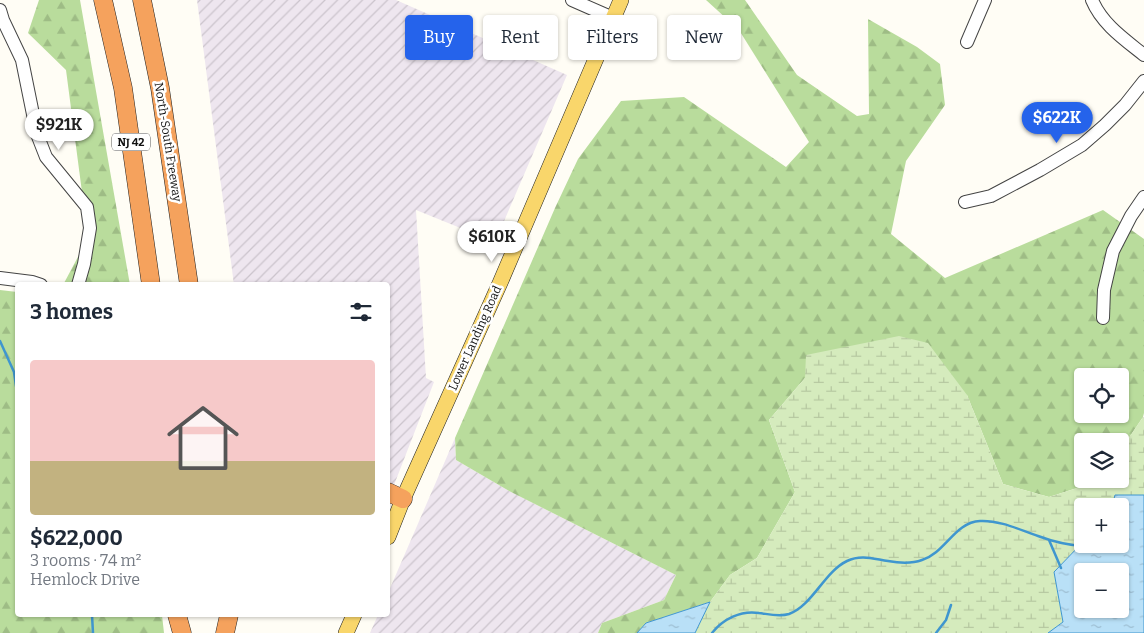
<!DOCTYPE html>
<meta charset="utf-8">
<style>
body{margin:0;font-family:Bitter,serif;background:#f2f2f3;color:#1f2937;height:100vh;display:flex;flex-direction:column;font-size:19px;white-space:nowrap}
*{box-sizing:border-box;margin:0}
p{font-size:16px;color:#747a83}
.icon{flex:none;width:28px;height:28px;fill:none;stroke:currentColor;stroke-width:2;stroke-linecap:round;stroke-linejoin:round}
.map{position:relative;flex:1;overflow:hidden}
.side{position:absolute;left:15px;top:282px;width:375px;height:335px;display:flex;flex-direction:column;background:#fff;border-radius:5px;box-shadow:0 1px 4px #0004}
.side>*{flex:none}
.top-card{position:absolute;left:405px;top:15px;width:475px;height:45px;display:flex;gap:10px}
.controls{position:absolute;left:1074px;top:368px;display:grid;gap:10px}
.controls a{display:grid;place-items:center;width:55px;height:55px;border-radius:5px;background:#fff;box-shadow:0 1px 4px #0004;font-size:25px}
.price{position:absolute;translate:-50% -42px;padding:0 11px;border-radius:18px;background:#fff;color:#222;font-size:16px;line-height:32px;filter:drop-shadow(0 1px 2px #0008)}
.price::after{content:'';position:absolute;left:50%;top:30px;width:15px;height:11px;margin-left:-8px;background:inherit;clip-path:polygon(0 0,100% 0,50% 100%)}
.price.on{background:#2563eb;color:#fff}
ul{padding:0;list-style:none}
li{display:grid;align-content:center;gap:10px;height:265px;padding:0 15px}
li+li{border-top:1px solid #e0e1e3}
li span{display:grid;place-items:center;height:155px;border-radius:5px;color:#555}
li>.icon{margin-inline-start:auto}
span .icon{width:90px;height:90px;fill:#fffc;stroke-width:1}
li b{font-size:21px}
h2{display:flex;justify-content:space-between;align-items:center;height:60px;padding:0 15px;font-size:21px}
.chip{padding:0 18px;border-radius:5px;background:#fff;box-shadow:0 1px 4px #0004;font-size:18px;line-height:45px}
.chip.on{background:#2563eb;color:#fff}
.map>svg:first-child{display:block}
</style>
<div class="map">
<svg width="1144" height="633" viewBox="0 0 1144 633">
<defs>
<pattern id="industrial-furrows" width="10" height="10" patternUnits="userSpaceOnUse" patternTransform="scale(1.25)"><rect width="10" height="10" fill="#eee6ef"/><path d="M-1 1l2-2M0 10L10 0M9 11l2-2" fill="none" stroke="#cbc4cc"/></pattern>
<pattern id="forest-firs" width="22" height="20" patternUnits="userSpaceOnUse" patternTransform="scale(1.25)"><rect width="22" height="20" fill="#b9dc9c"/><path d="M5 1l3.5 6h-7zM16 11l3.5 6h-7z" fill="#9ebc85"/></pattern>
<pattern id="wetland-marsh" width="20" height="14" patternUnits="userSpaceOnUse" patternTransform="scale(1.25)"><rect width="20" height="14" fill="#d5ebbd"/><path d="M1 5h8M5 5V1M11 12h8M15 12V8" fill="none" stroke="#b6c8a1"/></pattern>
<pattern id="water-ripples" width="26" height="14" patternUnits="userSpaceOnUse" patternTransform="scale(1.25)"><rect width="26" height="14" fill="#b9e0f7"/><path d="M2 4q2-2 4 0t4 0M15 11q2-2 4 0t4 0" fill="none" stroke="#9ebfd3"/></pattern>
</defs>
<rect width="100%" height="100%" fill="#fffdf5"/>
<!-- industrial -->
<path fill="url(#industrial-furrows)" d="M197,0H396L567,75L495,242L416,210L426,378L434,382L394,485L388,482V285H234Z
M455,438L456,460L511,492L676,575L664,600L602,623L598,633H370L378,615H388V593Z"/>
<!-- forest -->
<path fill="url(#forest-firs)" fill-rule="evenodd" d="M39,0H80L130,285H63L88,238L66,70L28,33Z
M706,0H745L797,75L857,116L869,114L868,19L917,47L940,64L945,105L906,161L891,234L945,278L1103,210L1144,239V413L1143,417L1120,451V441H1082V479H1100L1099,481L1049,497L1003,484L967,395L805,378L769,420L795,492L757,558L730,575L710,602L646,623L637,633H598L602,623L664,600L676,575L511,492L456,460L455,438L555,208L578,159L621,101L684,97L786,167L809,142L739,30ZM1082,376H1120V414H1082Z
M0,290L17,292L18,615H162L164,633H0Z"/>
<!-- wetland -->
<path fill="url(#wetland-marsh)" d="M899,336L928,343L967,395L1003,484L1049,497L1099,481L1100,479H1120V451L1143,417L1144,418V495H1116L1112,506H1082V543L1054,572L1063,622L1048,633H695L710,602L730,575L757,558L795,492L769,420L805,378L806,355Z"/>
<!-- water -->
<path fill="url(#water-ripples)" stroke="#3f96cf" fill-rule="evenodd" d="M1115,495H1144V633H1048L1063,622L1054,572L1082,543L1120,544V506H1112ZM1082,571H1120V609H1082Z
M710,602L695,633H637L646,623Z"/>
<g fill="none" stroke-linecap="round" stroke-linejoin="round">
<!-- stream -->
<path stroke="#3f96cf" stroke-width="2.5" d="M0,341L14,372L16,386L18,388
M1049,540L1061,568
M92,615L93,633
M712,633C723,619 741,610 759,613C768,614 779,617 789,614C813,605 824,572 847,561C861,554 874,559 888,561C899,563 911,564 922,560C945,553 955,522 980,521C1000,520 1020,530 1038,536C1054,542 1067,545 1083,546
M936,633L946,620L951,605"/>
<defs>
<path id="minor" d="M572,0L613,18
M1092,0C1102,24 1124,39 1144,55
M0,10L3,20L22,60L37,134L46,157L87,207L90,228L84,264L78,285
M967,42L985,0
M965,202L991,196L1040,170L1082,145L1105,125L1125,105L1144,81
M0,278L32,282L41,285
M1103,318L1104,290L1113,251L1131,216L1144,197"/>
<path id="major" d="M388,537L403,499L500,283L621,0
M346,633L354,615"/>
<path id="highway" d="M103,0L123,88L151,285
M142,0L160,88L189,285
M388,492L403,499
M177,615L182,633
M225,633L229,615"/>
</defs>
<!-- minor casing -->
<use href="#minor" stroke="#444" stroke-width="14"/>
<!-- major casing -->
<use href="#major" stroke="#222" stroke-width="16"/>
<!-- highway casing -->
<use href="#highway" stroke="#222" stroke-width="19"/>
<!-- minor -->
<use href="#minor" stroke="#fff" stroke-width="12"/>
<!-- major -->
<use href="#major" stroke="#f9d66b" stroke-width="15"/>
<!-- highway -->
<use href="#highway" stroke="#f5a25d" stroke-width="18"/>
</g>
<g text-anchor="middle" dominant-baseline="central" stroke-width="5" stroke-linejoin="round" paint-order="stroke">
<!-- shield labels -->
<rect fill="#fff" stroke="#585858" stroke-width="1" x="112" y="133.5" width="38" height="17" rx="4"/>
<g font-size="11" font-weight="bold" fill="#111">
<text x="131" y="142">NJ 42</text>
</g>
<!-- street labels -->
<g font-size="12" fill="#111" stroke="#fff">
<text transform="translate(168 142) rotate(81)">North-South Freeway</text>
<text transform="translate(475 338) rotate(-66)">Lower Landing Road</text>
</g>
</g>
</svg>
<div class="controls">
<a><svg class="icon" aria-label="locate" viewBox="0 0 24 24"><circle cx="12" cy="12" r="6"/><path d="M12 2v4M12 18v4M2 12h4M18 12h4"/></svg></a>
<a><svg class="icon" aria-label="layers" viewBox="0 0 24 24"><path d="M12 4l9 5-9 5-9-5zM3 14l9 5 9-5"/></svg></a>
<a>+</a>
<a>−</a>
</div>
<b class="price on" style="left:1057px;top:144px">$622K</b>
<b class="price" style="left:59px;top:151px">$921K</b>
<b class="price" style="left:492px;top:263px">$610K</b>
<div class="top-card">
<a class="chip on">Buy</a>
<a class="chip">Rent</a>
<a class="chip">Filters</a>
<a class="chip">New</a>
</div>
<section class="side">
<h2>3 homes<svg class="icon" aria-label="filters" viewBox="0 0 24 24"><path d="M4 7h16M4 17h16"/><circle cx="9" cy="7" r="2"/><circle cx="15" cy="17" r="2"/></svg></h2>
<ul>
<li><span style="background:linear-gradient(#f6c9c9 65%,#c2b280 0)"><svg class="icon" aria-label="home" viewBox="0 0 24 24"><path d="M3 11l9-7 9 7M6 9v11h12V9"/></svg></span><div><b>$622,000</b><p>3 rooms · 74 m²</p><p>Hemlock Drive</p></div></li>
</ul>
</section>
</div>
